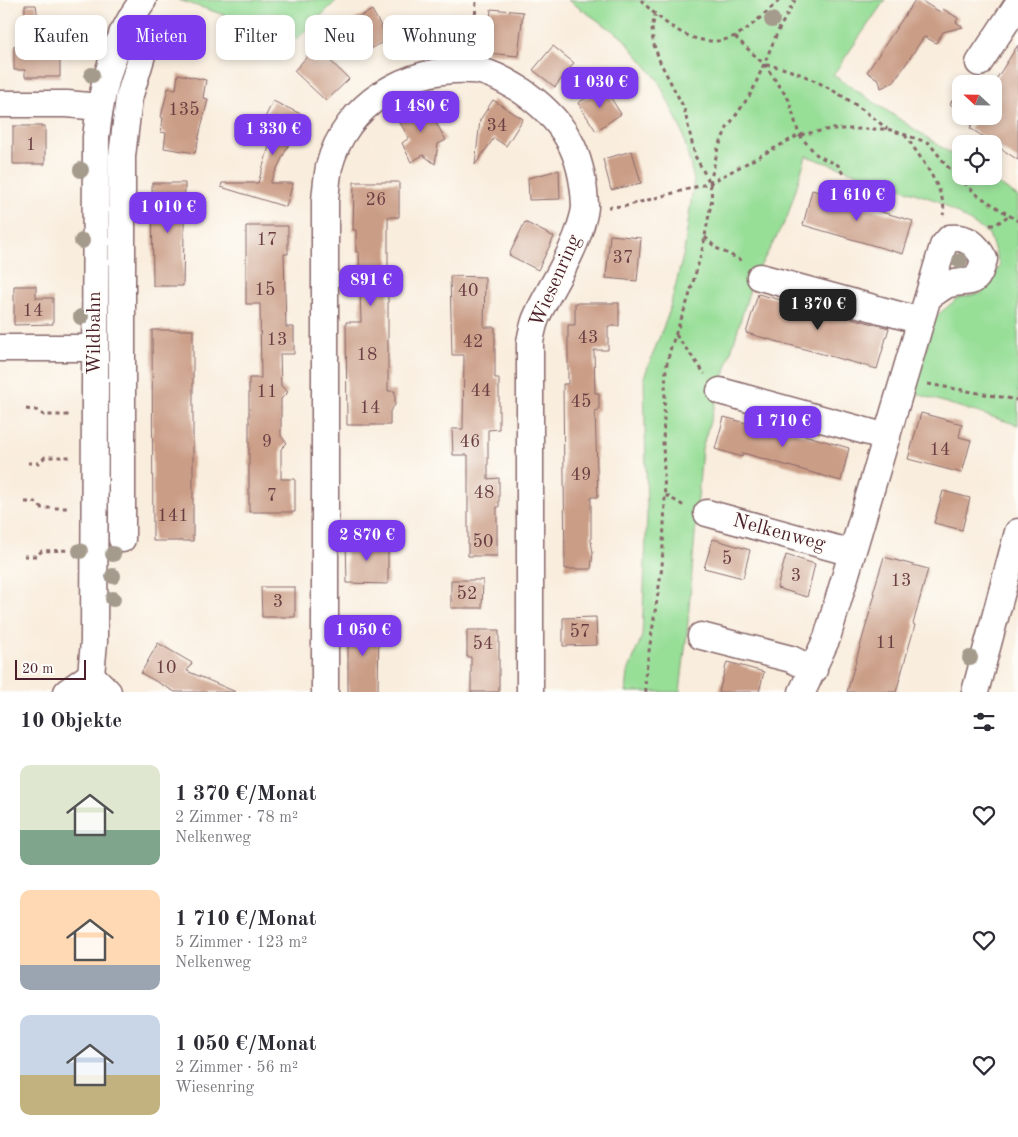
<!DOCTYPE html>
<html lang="de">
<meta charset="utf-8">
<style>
body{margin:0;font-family:"Old Standard TT",serif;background:#f7f7f7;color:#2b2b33;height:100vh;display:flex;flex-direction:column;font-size:19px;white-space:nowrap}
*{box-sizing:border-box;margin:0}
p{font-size:16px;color:#7c7c81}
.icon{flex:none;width:28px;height:28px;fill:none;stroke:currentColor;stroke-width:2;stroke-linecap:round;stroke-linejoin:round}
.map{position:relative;height:692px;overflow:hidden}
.details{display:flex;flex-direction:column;background:#fff;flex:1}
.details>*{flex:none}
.guide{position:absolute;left:15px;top:15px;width:500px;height:45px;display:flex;gap:10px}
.needle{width:32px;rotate:292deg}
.fabs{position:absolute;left:952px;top:75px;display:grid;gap:10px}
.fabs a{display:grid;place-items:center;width:50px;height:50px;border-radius:10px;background:#fff;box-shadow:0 2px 8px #0003;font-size:25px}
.scale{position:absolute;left:15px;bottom:12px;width:71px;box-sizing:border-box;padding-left:5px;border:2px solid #4a1f2b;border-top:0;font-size:14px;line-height:18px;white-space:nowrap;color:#4a1f2b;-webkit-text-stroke:4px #fdfcf7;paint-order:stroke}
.price{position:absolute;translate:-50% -42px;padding:0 11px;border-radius:10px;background:#7c3aed;color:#fff;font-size:16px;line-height:32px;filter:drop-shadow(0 1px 2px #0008)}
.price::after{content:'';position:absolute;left:50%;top:30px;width:15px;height:11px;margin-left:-8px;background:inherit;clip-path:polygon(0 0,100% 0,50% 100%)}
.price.current{background:#222;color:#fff}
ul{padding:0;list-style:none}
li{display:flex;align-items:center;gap:15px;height:125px;padding:0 20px}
li span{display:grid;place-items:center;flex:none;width:140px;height:100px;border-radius:10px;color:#555}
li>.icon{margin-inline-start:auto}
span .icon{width:60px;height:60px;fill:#fffc;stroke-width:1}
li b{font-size:21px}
h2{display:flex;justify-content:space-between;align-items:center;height:60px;padding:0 20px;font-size:21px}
.chip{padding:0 18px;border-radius:10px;background:#fff;box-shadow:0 2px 8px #0003;font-size:18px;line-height:45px}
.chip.current{background:#7c3aed;color:#fff}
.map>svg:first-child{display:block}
</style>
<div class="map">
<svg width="1018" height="692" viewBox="0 0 1018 692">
<rect width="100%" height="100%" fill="#fdfcf7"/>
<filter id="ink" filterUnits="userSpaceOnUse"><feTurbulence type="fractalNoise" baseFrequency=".02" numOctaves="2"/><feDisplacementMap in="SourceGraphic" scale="10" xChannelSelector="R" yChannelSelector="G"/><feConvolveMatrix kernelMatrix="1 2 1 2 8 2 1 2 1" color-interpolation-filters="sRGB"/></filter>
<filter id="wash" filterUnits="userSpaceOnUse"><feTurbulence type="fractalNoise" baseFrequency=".0096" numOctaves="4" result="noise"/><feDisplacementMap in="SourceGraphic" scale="20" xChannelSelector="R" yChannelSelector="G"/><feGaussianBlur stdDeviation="1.12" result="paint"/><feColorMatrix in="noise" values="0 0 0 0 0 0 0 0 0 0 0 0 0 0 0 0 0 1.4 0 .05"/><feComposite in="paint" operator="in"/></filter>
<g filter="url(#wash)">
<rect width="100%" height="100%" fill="#f9eddd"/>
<!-- green -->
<path fill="#97de97" stroke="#707e61" d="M179,0H337L297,39Z
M568,0H885L833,75L961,160V176H987L1018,197V425L914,393L935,317L958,298L982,293L1000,266L989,234L938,201L806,156L787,218L753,279L702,448L687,633L680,692H626L628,672L642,636L647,514L644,377L668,315L684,252L694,180L682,131L658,80L622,37Z"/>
<g id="blocks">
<!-- building -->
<path fill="#ca9d86" d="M915,0H920L940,12L943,9L958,18L956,22L963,27L943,32L936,43L925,37L923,38L894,82L881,88L879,80L867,72Z
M25,5H36L42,46H60V77H25V70H14V46L24,45Z
M491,9L523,12L518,56L487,53Z
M372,10L388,39L362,54L345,25Z
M451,17L454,50L422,53L418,21Z
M1018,45V160L970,128L974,121L968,116H994L993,84Z
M553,46L574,63L555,87L533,70Z
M316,47L349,79L326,101L294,71Z
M178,74L206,80L203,98L208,99L195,153L164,148L166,133L161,132L163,118L161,117L168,88L176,89Z
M604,87L621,114L596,131L578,103Z
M961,87V112L950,104Z
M493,100L523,119L506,146L494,138L475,165L480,120Z
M273,101L303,115L270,183H293L286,207L221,187L222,183H258L271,140L259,130Z
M424,102L446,140L438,144L435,164L423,155L411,162L402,143L409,138L396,116Z
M13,126H45V164H13Z
M632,151L641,183L611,190L603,159Z
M559,170L560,199L529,200L528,178Z
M354,182H399V217H388V391H395V405L390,411V425H347L346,322H361L359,252H356V230H353Z
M152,183H185L183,286H153Z
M812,190L841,198L840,200L913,221L903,254L803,225Z
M525,222L554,237L538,270L509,255Z
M246,226H288V254H284L286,327H294V354H280L281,386L288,392L281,399V436L287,443L281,449V479H295V512H249V378H261L260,304H246Z
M610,235L641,238L637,281L606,278Z
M450,276L485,277L484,327H495V378H499V429L488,430V479L499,478V507H497V556H468V455H453L452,429H463L464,355H452Z
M14,286H36V298H53V324L14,325Z
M758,294L889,328L877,369L746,333Z
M575,303H619V326H608V350H594L595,393H599V410L595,411L598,497H591V541L593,553L591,569H565L563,384H568V325H575Z
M152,330H193V541H153Z
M921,413L962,424L959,437L971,440L962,473L908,459Z
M724,417L772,430L773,426L849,448L841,481L743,453L742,457L715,449Z
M943,491L970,498L962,530L934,523Z
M713,539L750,550L743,578L704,568Z
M346,540H388V584L347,583Z
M786,555L815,564L807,597L777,588Z
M884,557L928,569L913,624L915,625L896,692H847L875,594L873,593Z
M451,580H483L482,608H451Z
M261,587H295V617H262Z
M596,617L597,645L563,646V618Z
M348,622H379L378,692H348Z
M467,630H499V692H471V657H467Z
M158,643L192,663L187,671L236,692H175L141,673Z
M727,662L764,672L759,692H719Z"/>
</g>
</g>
<g filter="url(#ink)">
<use href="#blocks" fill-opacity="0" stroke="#876769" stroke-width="1"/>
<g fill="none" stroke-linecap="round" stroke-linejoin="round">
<defs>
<path id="minor" d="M979,63L1018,4
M0,104H67L99,107
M760,277L921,321
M0,348H95
M720,391L887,437
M707,513L852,553
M122,539V156L129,98L143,52L142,43L122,34
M701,636L791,659L814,670
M91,675L94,642L96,137C101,89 114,39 143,0
M91,675L108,692
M67,692L91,675
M325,692V201C326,190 327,178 329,167C345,104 408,67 471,70C487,70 506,81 519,89C564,119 583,152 585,206C585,213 582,221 580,228C570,260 551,286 537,316C533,324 532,333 530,342V692
M802,692L827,638L943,246L950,238C967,236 976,244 984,259C977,288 971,279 949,284C943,286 935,293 929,296
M975,692L1018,532"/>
</defs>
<!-- minor casing -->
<use href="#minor" stroke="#876769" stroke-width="29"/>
<!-- path -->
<path stroke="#876769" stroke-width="3" stroke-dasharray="4 4" stroke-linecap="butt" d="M641,0C663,24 700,53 735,36C750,29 768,10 780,0
M735,37L765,65L789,100L799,135L818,156L838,165L843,174
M474,46L476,0
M766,65C805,69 857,103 887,129
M905,135C917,153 949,194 943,215
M710,183L718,148L727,128L752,92L778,31L795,0
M608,207L626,206L710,183L799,135L831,129H888L929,143L947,166L976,194L1018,221
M990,225H995L1008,216
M705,237L716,248L743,261
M676,335L705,374
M928,384L1018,400
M26,409L36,410L44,415H71
M28,463H39L45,457H71
M666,495L684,506
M25,502H35L42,508H70
M24,556H36L42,551L70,550
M646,692L645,677L662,567L665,503L663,442L666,367L671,347L688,300L703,247L712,198L710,183L695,156L684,108L660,62L653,42L652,28L655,15"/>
<!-- minor -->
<use href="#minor" stroke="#fff" stroke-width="26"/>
</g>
<!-- trees -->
<g fill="#a59b8d">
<circle cx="772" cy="20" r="8"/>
<circle cx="92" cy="75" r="8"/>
<circle cx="81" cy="170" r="8"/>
<circle cx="82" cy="241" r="8"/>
<circle cx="960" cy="261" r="8"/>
<circle cx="81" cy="317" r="8"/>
<circle cx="80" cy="551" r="8"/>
<circle cx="113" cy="554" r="8"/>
<circle cx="113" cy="576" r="8"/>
<circle cx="113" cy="599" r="8"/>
<circle cx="970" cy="658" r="8"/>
</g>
</g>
<g text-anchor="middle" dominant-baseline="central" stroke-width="4" stroke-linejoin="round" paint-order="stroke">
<!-- number labels -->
<g font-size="18" fill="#6a3e42">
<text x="184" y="110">135</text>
<text x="497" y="126">34</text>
<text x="31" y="145">1</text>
<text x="376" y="200">26</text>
<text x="267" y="240">17</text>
<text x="623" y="258">37</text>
<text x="265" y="290">15</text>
<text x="468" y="291">40</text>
<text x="33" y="311">14</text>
<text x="588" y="338">43</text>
<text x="277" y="340">13</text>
<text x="473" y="342">42</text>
<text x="367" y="355">18</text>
<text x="481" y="391">44</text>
<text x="267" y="392">11</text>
<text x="581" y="402">45</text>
<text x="370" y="408">14</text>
<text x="267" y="442">9</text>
<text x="470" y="442">46</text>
<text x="940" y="450">14</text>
<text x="581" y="475">49</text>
<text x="484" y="493">48</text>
<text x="272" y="496">7</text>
<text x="173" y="516">141</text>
<text x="483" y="542">50</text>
<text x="727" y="559">5</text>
<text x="796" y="576">3</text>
<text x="901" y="581">13</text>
<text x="467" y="594">52</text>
<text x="278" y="602">3</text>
<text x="580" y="632">57</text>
<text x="886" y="643">11</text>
<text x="483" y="644">54</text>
<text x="166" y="668">10</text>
</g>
<!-- street labels -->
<g font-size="20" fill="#4a1f2b" stroke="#fdfcf7">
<text transform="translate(556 281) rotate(-66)">Wiesenring</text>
<text transform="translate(95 333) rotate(-90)">Wildbahn</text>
<text transform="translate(779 533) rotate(15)">Nelkenweg</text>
</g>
</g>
</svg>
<div class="fabs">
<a><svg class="needle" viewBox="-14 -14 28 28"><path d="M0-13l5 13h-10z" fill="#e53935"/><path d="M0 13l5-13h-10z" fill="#7c7c81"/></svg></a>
<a><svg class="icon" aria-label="locate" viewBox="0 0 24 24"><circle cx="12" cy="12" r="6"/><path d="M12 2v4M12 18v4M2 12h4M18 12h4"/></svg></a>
</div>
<div class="scale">20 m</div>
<b class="price" style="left:600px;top:109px">1 030 €</b>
<b class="price" style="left:421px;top:133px">1 480 €</b>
<b class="price" style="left:273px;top:156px">1 330 €</b>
<b class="price" style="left:857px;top:222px">1 610 €</b>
<b class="price" style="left:168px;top:234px">1 010 €</b>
<b class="price" style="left:371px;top:307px">891 €</b>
<b class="price current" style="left:818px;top:331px">1 370 €</b>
<b class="price" style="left:783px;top:448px">1 710 €</b>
<b class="price" style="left:367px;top:562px">2 870 €</b>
<b class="price" style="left:363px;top:657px">1 050 €</b>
<div class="guide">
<a class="chip">Kaufen</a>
<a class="chip current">Mieten</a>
<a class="chip">Filter</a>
<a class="chip">Neu</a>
<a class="chip">Wohnung</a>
</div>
</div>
<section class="details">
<h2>10 Objekte<svg class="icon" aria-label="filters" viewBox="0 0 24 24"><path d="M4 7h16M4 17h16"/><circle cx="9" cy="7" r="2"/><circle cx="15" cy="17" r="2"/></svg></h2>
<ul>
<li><span style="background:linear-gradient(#dfe7d0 65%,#7fa58c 0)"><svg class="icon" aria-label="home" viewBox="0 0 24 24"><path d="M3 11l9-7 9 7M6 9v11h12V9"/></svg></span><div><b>1 370 €/Monat</b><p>2 Zimmer · 78 m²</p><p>Nelkenweg</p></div><svg class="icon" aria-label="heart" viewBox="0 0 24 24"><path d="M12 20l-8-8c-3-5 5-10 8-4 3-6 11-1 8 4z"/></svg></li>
<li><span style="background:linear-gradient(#ffd9b3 75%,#9aa5b1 0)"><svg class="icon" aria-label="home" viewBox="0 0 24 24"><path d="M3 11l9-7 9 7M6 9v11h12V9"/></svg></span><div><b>1 710 €/Monat</b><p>5 Zimmer · 123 m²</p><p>Nelkenweg</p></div><svg class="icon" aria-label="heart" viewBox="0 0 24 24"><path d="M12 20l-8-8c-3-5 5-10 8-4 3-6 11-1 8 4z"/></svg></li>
<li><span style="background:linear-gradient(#c9d6e8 60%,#c2b280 0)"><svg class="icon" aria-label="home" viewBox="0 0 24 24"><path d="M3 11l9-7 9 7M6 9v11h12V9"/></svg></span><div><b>1 050 €/Monat</b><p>2 Zimmer · 56 m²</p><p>Wiesenring</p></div><svg class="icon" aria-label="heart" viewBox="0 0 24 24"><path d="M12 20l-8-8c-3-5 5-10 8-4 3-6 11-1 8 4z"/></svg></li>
</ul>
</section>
